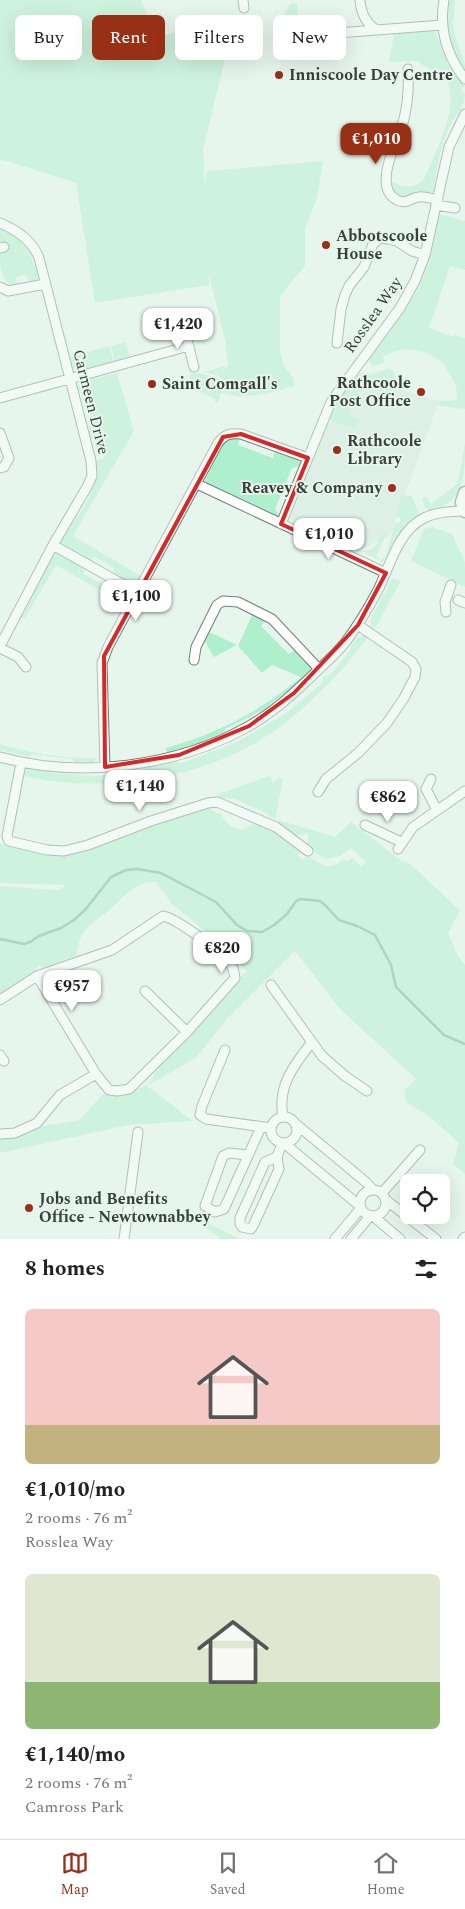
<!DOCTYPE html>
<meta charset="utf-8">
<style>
body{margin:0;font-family:Spectral,serif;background:#f6f6f6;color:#222;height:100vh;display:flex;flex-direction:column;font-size:19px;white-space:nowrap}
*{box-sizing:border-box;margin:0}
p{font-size:16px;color:#767676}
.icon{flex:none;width:28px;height:28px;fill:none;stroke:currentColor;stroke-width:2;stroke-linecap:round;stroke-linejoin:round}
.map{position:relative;height:1239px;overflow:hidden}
.side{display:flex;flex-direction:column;background:#fff;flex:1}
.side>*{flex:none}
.guide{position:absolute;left:15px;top:15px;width:435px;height:45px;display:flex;gap:10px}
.buttons{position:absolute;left:400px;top:1174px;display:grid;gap:10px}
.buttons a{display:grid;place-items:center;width:50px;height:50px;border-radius:8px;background:#fff;box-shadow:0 5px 20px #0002;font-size:25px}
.price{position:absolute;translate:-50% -42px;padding:0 11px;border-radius:10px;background:#fff;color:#222;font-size:16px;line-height:32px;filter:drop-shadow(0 1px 2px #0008)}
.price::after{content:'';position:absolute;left:50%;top:30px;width:15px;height:11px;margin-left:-8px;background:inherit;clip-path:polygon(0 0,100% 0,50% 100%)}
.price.current{background:#983016;color:#fff}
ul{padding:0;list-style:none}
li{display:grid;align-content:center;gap:10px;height:265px;padding:0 25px}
li span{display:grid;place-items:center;height:155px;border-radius:8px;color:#555}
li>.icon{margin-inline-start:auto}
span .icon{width:90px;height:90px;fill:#fffc;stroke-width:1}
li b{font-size:21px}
h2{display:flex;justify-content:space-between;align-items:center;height:60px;padding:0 25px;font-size:21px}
.chip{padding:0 18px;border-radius:8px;background:#fff;box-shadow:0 5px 20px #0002;font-size:18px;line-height:45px}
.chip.current{background:#983016;color:#fff}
.tab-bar{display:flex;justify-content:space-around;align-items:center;height:70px;border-top:1px solid #e0e0e0;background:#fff;font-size:14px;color:#767676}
.tab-bar a{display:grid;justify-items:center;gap:2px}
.tab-bar .current{color:#983016}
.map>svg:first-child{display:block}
</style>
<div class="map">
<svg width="465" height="1239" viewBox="0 0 465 1239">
<rect width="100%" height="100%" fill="#e7f6ed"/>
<!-- built -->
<path fill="#d3e8dc" d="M363,378L439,401L390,536L357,551L290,519L326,428Z"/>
<!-- green -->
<path fill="#aef0cd" d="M0,0H141L157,38L203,22L228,47L203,150L205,183L207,171L323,161L317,198L305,229V266L280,296V351L284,366L293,377L295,386C273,393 243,400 221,393L218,403L215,402V399L202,393L189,381L191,380L189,374C203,371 217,377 228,386L219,385L230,387L236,390L219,376L204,372L225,366L221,373L228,365L225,340L209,275V285L95,303L76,183L0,159Z
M448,0H455L453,28L465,65V74C449,48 443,31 448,0Z
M297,3L298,22H295L296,41L284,42L282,19L290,4Z
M433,31L436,33L448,65L465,86L461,89L465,94C465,108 454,116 449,128C439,148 437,171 433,192C423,193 413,196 403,198L389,187L393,182C403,189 415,188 424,179C434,155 461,105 446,80C439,70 425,70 418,61L389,62L394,34L396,33Z
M439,214L465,221V270L450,266L429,328L454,337L455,335L465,338V409L439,406V401L457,400L456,385L443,363L427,353L405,349L383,356L384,362L379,365H373L369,362L370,356C387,334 405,313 418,289C430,266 434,239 439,214Z
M0,229C25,240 31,252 38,277L36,281H29L26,275L16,277L17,285L13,286C0,279 0,267 0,252L9,250L7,242L0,243Z
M126,342L130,358L115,362L111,346Z
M109,346L114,362L80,371L74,369L70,357Z
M390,368L395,374L389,394L360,384L349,416L360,420L355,429L352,428L331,420L329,417L330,413L356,376L362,373L371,374Z
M117,373L134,431L73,536L141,576L138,582L132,585L112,575L114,568L94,556L91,561H88L62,545L60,540L63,532H67C77,518 95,491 97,475L94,470V463L96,462V461L105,458L100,438L90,439L86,427L93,424L84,389L77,391L76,386L83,381Z
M241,434L238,445L273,458L276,447L300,461L301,466L292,468L275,509L280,516L273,517L209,486L205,481L222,443L230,437Z
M465,442C465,478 465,501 431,511L425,508L422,498L426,497L431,504L458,483Z
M401,495L412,496L421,520L382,562L362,551C372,550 379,546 380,535H383L384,539L376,556L380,560L386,556L395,523H400V517H396Z
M433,527L452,534L454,537L455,542L462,554L465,563V587L411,561L424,529Z
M55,552H58L85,567L84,574L104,585L108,581L127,591L130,596L125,605L56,565L25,618L18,616L24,614L34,593L33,587L51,554Z
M393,578L401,581L374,630L371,626V618Z
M253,613L266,620L261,626L289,654L295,650L309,664L312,673L291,692L288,691L270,704L269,707L225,729L224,732L199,743L167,753L166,748C219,733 259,712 301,677L272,665L262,673L238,646Z
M207,631L237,645L214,657L203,638Z
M366,634L371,635C359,647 350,661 339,673C326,687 310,702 295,715C224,777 113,796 23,776L25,771L33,767L46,769L52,773L94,776L139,772L145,766L172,761L182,763L237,742L286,713L321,684L324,676L330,675L350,651C350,643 358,636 366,634Z
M0,744C32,753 65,759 98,758L91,763L74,762L72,759L33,754L30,757L0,750Z
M271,775L272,783L279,778L283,779L275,820L266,813L235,799L221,798L216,795Z
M208,807L215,812L221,814C225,822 233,829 243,830L253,824L275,830L301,851L298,856L304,860L307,855C322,865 328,872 344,859L347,861L352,858L361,866L366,862L351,848L341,856L326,859L317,854L307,844L309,836L306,833L296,836L278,823L279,820L335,837L351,822L403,862L405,861L410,864L460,910L448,933L458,956L465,965V1174L453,1164L459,1143L431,1118L406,1102L404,1090L416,1079L340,1009L295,951L225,1021L197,1057L149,1085L162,1058L247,971L192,920L172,904L156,882C137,881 125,895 113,907C103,916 91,922 83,933C79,939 78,949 76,956L44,968L39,966L28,977L0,995V886L59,890L66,885L0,883V844L73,854Z
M146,1085L193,1121L129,1125L0,1153V1134L79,1120L103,1094L131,1092Z
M181,1209L240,1239H221Z"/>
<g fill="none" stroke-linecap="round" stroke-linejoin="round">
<!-- stream -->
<path stroke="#6aac8b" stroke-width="2.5" d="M0,939L24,944L30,942L39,936L61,928L74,920L85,910L111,877L126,870L137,869L161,873L216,902L237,925L247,931L262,932L274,925L287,914L296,901L301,899L320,901L326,906L339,920L357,926L375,935L391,965L396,987L444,1035L465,1044"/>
<defs>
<path id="street" d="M243,0L244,8
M360,0C361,12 366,24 377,30
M444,0C439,29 447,56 465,79
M302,22L303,32L311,35L442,25
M408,69C409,87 408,102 404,119C399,138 371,187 397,200C406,205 410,198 419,197C424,196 432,199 438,200
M436,205L455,208
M0,223C17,230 32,240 39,258L91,461L92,476L87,487L53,545L0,646
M0,248L4,247
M0,287L8,291L45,284
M184,328L194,367
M337,343L341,309L345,295L349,286L364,267L373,244L380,238L388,239L397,241L412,251L425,255
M0,398L189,346
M0,433L9,458L4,467L0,468
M197,484L386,573
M281,524L331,402L400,308L415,281L425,255L449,147L465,114
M53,545L138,593
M458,600L465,603
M446,612L445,602L451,585
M0,648L18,657L26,667
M194,660L196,647L217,605L223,601L238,602L272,619L319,669
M0,757C80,779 177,767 249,726C274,712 294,693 314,674C324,664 335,655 344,644C357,627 368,609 378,590C390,566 398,531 424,518C436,512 452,511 465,511
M21,763L7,836L9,841L47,850L64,851L88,845L151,821L208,803L217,802L276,827L308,851
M105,767L102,663L108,647L218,443C225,434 230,433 241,434L308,458
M431,779L426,789L437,810
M318,792L326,779L358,753L387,723L404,698L415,677L416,669L412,662L358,625
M365,825L401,842
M398,849L413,827L465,791
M163,916C176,918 218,950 228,960C233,966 234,971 235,978L187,1032L129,1089L117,1091L109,1090L96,1074L37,976L112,950Z
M271,985L322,1056L345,1076L367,1091
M145,991L187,1032
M0,1000L37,976
M225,1050L202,1106L200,1115L206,1119L271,1128
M0,1055L4,1061
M271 1130a13 13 0 1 1 26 0a13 13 0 1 1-26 0Z
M283,1117C277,1086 294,1065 312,1042
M296,1124L367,1183L373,1190
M0,1134L15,1133L37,1123L60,1095L96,1074
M285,1144L360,1206
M248,1155L229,1153L223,1156L205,1206L215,1212L224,1209L261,1127
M277,1157L265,1162L240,1218V1224L242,1227L251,1229L254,1224L279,1169L277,1157L282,1143
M360 1203a13 13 0 1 1 26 0a13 13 0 1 1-26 0Z
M382,1193L420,1150
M386,1200L436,1239
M373,1216L400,1239
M124,1239L138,1132
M335,1239L361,1208
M351,1239L370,1216
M463,1239L465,1237"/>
<path id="secondary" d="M465,493L462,502L465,511"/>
</defs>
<!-- street casing -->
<use href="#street" stroke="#707d76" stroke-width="11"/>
<!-- secondary casing -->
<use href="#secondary" stroke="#707d76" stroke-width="15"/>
<!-- street -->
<use href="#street" stroke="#fff" stroke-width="9"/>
<!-- secondary -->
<use href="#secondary" stroke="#fff" stroke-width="12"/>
</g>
<!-- marked area -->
<path d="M0 0H465V1239H0ZM241,434L308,458L281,524L386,573L358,625L294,693L249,726L179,755L105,767L104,656L223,437Z" fill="#e7f6ed" fill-opacity=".55" fill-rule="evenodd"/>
<path fill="none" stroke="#d62828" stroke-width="4" stroke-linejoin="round" d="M241,434L308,458L281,524L386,573L358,625L294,693L249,726L179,755L105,767L104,656L223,437Z"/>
<!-- markers -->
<g fill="#983016" stroke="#e7f6ed" stroke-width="2">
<circle cx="279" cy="75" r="5"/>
<circle cx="326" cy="245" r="5"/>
<circle cx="152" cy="384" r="5"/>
<circle cx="421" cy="392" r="5"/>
<circle cx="337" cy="450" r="5"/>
<circle cx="392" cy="488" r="5"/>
<circle cx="29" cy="1208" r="5"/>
</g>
<g text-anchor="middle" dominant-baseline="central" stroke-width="4" stroke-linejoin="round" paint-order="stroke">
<!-- poi labels -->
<g font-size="16" font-weight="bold" fill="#393f3b" stroke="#e7f6ed" text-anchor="start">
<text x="289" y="75">Inniscoole Day Centre</text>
<text x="336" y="236">Abbotscoole<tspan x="336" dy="18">House</tspan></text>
<text x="411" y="383" text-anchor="end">Rathcoole<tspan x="411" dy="18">Post Office</tspan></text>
<text x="162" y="384">Saint Comgall's</text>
<text x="347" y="441">Rathcoole<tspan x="347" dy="18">Library</tspan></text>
<text x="382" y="488" text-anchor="end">Reavey &amp; Company</text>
<text x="39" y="1199">Jobs and Benefits<tspan x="39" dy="18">Office - Newtownabbey</tspan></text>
</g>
<!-- street labels -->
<g font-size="16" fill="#393f3b" stroke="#e7f6ed">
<text transform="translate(373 315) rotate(-55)">Rosslea Way</text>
<text transform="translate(91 402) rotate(76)">Carmeen Drive</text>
</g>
</g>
</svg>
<div class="buttons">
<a><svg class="icon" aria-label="locate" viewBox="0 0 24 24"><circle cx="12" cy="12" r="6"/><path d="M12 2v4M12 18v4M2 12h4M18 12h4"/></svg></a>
</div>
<b class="price current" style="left:376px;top:165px">€1,010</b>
<b class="price" style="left:178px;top:350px">€1,420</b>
<b class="price" style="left:329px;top:560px">€1,010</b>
<b class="price" style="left:136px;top:622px">€1,100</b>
<b class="price" style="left:140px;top:812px">€1,140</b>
<b class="price" style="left:388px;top:823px">€862</b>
<b class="price" style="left:222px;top:974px">€820</b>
<b class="price" style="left:72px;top:1012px">€957</b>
<div class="guide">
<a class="chip">Buy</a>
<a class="chip current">Rent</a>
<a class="chip">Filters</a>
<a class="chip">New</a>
</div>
</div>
<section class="side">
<h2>8 homes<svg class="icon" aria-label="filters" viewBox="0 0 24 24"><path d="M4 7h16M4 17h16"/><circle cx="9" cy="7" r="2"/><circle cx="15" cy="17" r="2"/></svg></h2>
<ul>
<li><span style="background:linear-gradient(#f6c9c9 75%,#c2b280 0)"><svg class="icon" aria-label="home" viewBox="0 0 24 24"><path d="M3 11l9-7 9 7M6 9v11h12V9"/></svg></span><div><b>€1,010/mo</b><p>2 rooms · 76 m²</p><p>Rosslea Way</p></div></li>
<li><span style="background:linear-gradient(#dfe7d0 70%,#8fb573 0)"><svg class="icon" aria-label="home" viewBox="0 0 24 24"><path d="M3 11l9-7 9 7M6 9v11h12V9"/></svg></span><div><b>€1,140/mo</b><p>2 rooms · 76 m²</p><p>Camross Park</p></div></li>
</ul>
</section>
<nav class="tab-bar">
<a class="current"><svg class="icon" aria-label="map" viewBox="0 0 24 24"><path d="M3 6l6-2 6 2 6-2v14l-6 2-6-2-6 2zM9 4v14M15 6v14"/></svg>Map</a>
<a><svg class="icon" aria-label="saved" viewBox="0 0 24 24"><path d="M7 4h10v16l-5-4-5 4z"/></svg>Saved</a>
<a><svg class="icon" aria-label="home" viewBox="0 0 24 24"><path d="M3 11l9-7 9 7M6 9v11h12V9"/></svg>Home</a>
</nav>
